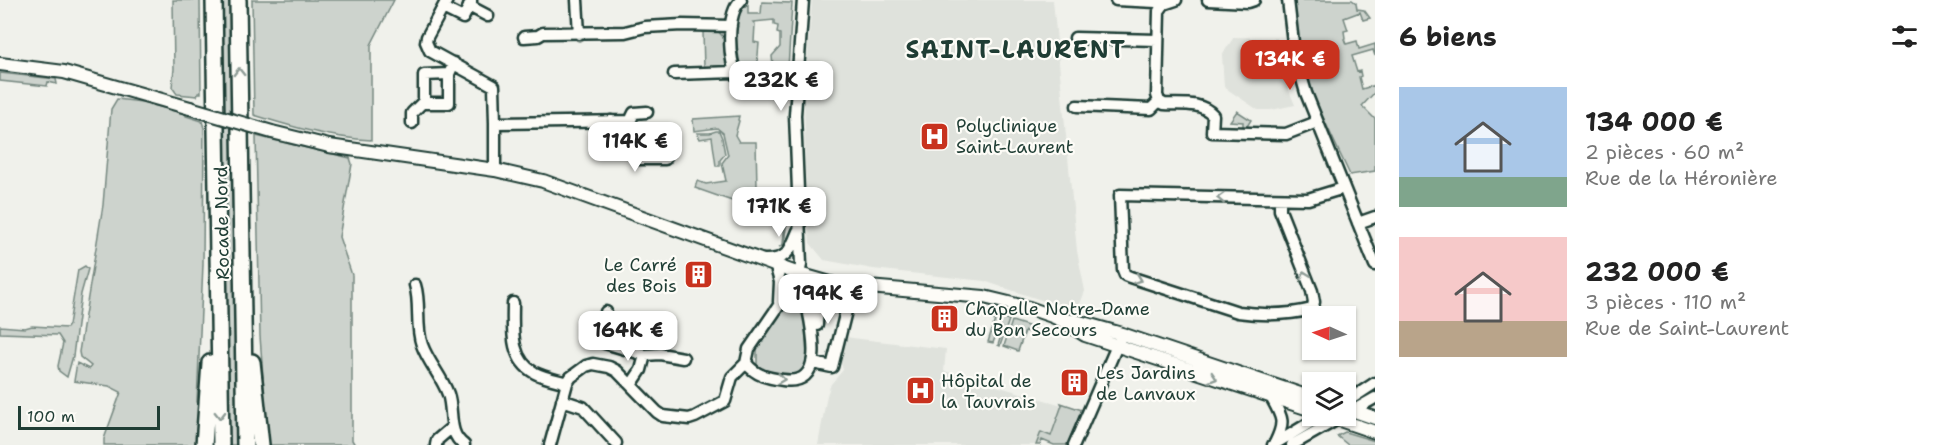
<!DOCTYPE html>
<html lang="fr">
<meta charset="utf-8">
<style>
body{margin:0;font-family:"Shantell Sans",sans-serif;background:#f2f2f2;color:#222;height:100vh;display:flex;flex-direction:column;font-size:22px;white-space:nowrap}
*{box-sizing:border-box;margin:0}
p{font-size:20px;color:#767676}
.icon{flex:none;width:33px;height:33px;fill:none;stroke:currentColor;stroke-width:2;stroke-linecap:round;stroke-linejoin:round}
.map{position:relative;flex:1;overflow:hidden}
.side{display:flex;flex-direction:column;background:#fff;width:570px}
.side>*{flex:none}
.needle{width:39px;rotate:273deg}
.tools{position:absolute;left:1302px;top:306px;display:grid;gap:12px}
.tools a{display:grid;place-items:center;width:54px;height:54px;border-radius:0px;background:#fff;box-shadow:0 2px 4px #0004;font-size:30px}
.scale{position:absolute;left:18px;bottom:15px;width:142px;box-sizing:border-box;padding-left:6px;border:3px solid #1f3d34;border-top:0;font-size:16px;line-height:21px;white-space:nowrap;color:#1f3d34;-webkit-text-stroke:4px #fdfcf7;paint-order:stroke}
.price{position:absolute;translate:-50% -51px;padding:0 14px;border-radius:12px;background:#fff;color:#222;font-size:20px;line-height:39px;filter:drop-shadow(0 2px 3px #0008)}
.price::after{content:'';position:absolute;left:50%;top:36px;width:18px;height:14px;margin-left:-9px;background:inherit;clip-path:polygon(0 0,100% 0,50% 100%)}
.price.current{background:#c8321e;color:#fff}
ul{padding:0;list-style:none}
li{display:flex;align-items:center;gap:18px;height:150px;padding:0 24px}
li span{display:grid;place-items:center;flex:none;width:168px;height:120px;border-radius:0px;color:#555}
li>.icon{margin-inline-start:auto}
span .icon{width:72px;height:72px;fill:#fffc;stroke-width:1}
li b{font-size:26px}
h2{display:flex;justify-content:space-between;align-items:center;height:72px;padding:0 24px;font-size:26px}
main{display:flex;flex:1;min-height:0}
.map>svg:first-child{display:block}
</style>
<main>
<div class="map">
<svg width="1375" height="445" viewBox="0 0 1375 445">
<rect width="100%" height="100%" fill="#f0f1eb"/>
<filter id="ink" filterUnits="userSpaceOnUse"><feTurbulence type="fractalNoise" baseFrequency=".0167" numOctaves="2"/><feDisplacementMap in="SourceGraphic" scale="12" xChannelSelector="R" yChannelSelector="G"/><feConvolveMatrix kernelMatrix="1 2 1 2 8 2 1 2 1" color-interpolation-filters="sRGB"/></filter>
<g filter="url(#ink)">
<!-- built -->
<path fill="#dfe2dc" d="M812,0H1053L1077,251L1085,291L1077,312L984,281L873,269L824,260L810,243L806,202L804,101Z
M1234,37L1277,38L1288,88L1295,105L1271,110H1258L1224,87L1222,55Z
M844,336L852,338L946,349L944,371L1062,405L1050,436L1041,432L1036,445H818L827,395L831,384L843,370L839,355Z"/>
<!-- green -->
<path fill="#cdd3cd" stroke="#768880" stroke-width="1.5" d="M173,0H200L201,93H198L197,96L177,94L172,87L174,69Z
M221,0H231L238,445H227Z
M252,0H394L371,45V140C330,138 293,127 254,115Z
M1295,0H1352L1356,3L1357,9L1364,10L1370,18L1363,20L1360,12L1344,18L1348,30L1344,31L1345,38L1344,39L1346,44L1357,41L1359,49L1375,44V56L1373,50L1352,56L1357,72L1360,71L1361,76L1359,77L1362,89L1375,85V92L1362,106L1375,119V171L1350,175C1331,134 1308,91 1298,46C1295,31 1295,15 1295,0Z
M762,2L792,3L788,68L770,69V66H773L772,56L780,47V34L777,33L778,26L774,25V20L753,22L755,24L754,42L759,43L757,67L739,66C734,49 728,14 748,5V14H761Z
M718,31L728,43V66L704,68L703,32Z
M0,73L56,79L57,84L48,82L47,86L0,81Z
M117,99L142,102L186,114V116L202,121L204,128L203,264L197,402L202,403L197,445H104V439L121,392L109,386L74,381L77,363L89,369L91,366L80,357L79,352L103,205L111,109Z
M1237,111L1251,120L1246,128H1243V122L1230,121Z
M739,116L738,120L739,121L735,135L739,142H756L757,188L744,189L738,191L739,196H747L746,191H758V195L752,208L695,188L697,181L706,184L726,181L722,163L728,155L723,133L717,128L694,131L693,119Z
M716,131H719L722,138L725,154L720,160V166H716L712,137L700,139L697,133H710Z
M256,136L350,158L352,164L339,237L352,275V440L355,445H268L260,336Z
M768,209L788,212L784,245L779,247L783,244L785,221L767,214Z
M85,266L88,269L81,294L73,356L67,377L59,371L58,366L63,343L58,335L0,333V326L25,328L32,326L67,328L69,325L78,270Z
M796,288L803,290L807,358L806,366L798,375C785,377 765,375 757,365V348Z
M990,314L1009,320L1000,346L998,345L1003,329L999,327L993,343L988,342L995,320L989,318Z
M1012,321L1034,328L1032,333L1025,331L1018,351L1004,346Z
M1061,403L1082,410L1067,445H1054L1042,440L1040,445H1036L1041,432L1051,436L1062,405Z
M1345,432L1375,441V445H1348L1337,436Z"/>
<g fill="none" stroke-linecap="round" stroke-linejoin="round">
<defs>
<path id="minor" d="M447,0L427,37L426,42L430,51L494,86L495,123
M577,0L579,34
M741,0C726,14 728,60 738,77L745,80L796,83
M1116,0L1156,2L1164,4
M1176,0L1164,4L1159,11L1157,95L1159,101L1164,104C1181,105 1200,101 1213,115L1212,132L1286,134L1317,122
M1208,0L1248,2L1254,0
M1288,0L1294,51L1306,93L1375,265
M469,6L488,16
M443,8L463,18L471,3V0
M524,37L538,36L543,33L625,32L645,27L682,25L731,26
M1075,38L1158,40
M449,74L424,75V103H449V74L454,63
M674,74L735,72
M1077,106L1151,109L1159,101
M647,112L634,113C625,129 630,144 638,159H665
M611,121V144H630
M412,123V113L424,101
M495,170V123L629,121
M1280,199V210L1312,291L1314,302L1312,309C1289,315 1261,315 1238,312L1130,277L1125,275L1123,270L1120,195L1308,199L1344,188
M1358,223L1375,217
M763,260C787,261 790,251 798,231
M775,264L780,282L779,302
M415,285C421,304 415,326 422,345C428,362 442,377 448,394C454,412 447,433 464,445
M513,303C513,328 509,359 535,373C545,378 557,380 567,383
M810,310C814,292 816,289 834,284
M606,312L605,343L645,355L641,370L631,385
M817,325C817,300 824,293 848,287
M645,355L660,354L683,358
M746,363C756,376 768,378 783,380C827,387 812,329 807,304C806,295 805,286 805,276
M813,363L832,367L849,299
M1271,397C1282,417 1286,421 1275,443
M562,400L583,407L616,443
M1346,402L1375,383
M436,445L437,440L451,428
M550,445L567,383L571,377L586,366L593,364L609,367L617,371L657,412L663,416L689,419L695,417L725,401L732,377L746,363L749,349L793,285L799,274L801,265L795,115L803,0
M1074,445L1122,334
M1273,445L1321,416
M1292,445L1375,398"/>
<path id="major" d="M0,64L64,72L190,108
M272,132L329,146L495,170L543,181L799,274L834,284L984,297L1029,308L1052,316L1061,320L1085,335L1312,410
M1065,320L1076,321L1122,334L1312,398
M1346,408L1375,418
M1328,416L1375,432"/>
<path id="highway" d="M214,0L221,445
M238,0L245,445
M252,362L261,445
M204,445L210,363"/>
</defs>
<!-- minor casing -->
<use href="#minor" stroke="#1f3d34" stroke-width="15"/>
<!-- major casing -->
<use href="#major" stroke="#1f3d34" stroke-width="16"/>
<!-- highway casing -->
<use href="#highway" stroke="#1f3d34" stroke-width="20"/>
<!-- minor -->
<use href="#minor" stroke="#fdfcf7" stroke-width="10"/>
<!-- major -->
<use href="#major" stroke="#fdfcf7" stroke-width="12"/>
<!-- highway -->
<use href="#highway" stroke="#fdfcf7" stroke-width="15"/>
<defs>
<path id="major-bridge" d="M190,108L272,132"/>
</defs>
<!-- major-bridge casing -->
<use href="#major-bridge" stroke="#1f3d34" stroke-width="16" stroke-linecap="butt"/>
<!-- major-bridge -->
<use href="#major-bridge" stroke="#fdfcf7" stroke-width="12"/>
</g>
<!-- one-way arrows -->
<defs><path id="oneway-chevron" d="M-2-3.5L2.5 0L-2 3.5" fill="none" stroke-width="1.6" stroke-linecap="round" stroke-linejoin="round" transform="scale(1.5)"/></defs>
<g stroke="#8e9c96">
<use href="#oneway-chevron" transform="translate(239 72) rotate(-91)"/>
<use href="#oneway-chevron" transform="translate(1221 198) rotate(-178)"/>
<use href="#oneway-chevron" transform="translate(1305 275) rotate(-111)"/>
<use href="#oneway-chevron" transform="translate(1138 279) rotate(20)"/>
<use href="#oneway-chevron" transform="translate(1213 378) rotate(18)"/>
<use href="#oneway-chevron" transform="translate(781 379) rotate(8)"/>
<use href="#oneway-chevron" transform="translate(220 415) rotate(89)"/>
</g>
</g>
<!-- icons -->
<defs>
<symbol id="hospital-square" viewBox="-11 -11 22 22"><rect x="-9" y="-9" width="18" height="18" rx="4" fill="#c8321e" stroke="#fdfcf7"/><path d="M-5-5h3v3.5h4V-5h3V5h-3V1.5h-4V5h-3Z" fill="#fff"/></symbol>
<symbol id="building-square" viewBox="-11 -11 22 22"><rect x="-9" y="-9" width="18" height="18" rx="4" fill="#c8321e" stroke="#fdfcf7"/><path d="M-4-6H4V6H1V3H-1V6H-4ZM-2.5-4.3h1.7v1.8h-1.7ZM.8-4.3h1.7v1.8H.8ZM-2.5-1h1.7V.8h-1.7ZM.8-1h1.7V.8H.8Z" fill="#fff"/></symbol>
</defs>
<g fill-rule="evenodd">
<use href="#hospital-square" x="918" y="120" width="33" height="33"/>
<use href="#building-square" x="682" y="258" width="33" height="33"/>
<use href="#building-square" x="928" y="302" width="33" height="33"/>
<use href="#building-square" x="1058" y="366" width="33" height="33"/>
<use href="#hospital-square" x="904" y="374" width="33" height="33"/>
</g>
<g text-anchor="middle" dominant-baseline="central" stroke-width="4.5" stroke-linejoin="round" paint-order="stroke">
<!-- poi labels -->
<g font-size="18" fill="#1f3d34" stroke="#fdfcf7" text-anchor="start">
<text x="956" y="126">Polyclinique<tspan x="956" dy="21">Saint-Laurent</tspan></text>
<text x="677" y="265" text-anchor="end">Le Carré<tspan x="677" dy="21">des Bois</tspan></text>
<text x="965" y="309">Chapelle Notre-Dame<tspan x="965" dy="21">du Bon Secours</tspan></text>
<text x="1096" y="373">Les Jardins<tspan x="1096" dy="21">de Lanvaux</tspan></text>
<text x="941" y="381">Hôpital de<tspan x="941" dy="21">la Tauvrais</tspan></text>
</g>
<!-- street labels -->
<g font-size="18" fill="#1f3d34" stroke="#fdfcf7">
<text transform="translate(222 223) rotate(-91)">Rocade Nord</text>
</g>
<!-- district labels -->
<g font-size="24" font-weight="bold" letter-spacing="1.5" fill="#1f3d34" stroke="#fdfcf7">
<text x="1016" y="50">SAINT-LAURENT</text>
</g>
</g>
</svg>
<div class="tools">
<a><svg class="needle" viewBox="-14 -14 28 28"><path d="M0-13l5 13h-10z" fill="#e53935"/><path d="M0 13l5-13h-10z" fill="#767676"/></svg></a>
<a><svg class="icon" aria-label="layers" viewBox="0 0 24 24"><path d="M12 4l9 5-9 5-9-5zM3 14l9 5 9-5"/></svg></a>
</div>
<div class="scale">100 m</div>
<b class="price current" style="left:1290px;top:91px">134K €</b>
<b class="price" style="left:781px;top:112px">232K €</b>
<b class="price" style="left:635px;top:173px">114K €</b>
<b class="price" style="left:779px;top:238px">171K €</b>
<b class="price" style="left:828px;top:325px">194K €</b>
<b class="price" style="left:628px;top:362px">164K €</b>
</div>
<section class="side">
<h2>6 biens<svg class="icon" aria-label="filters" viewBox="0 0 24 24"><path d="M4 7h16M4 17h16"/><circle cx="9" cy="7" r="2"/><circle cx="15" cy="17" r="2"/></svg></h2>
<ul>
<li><span style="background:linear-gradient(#a9c7e8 75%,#7fa58c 0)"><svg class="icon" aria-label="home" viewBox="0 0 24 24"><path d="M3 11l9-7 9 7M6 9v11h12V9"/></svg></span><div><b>134 000 €</b><p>2 pièces · 60 m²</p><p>Rue de la Héronière</p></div></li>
<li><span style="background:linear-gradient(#f6c9c9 70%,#b9a48a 0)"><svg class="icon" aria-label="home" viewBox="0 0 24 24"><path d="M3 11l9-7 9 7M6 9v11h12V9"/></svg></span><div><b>232 000 €</b><p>3 pièces · 110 m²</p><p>Rue de Saint-Laurent</p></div></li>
</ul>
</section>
</main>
